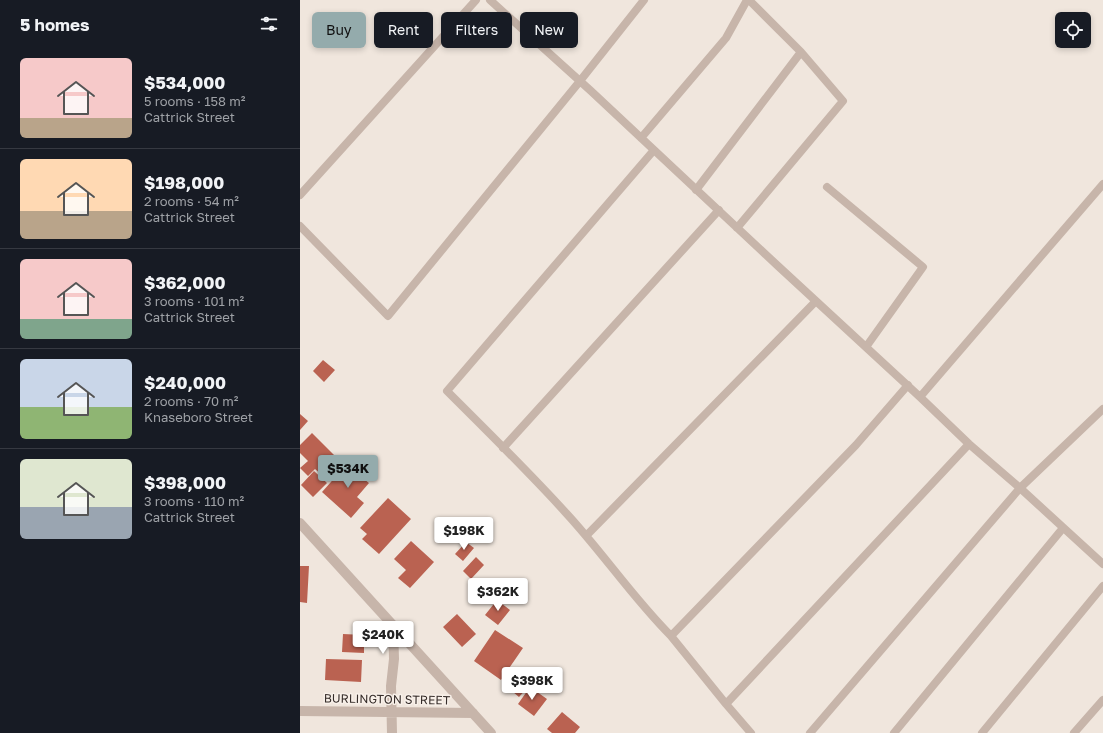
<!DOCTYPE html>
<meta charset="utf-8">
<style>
body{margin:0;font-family:"Golos Text",sans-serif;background:#242831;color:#f1f3f6;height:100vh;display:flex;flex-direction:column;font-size:15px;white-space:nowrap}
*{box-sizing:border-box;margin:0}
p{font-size:13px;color:#9ea1a6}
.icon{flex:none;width:22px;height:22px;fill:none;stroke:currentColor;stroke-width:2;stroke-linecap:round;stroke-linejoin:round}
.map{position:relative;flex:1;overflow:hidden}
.details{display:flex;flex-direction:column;background:#171b24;width:300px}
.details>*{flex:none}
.hud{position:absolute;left:12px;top:12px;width:380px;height:36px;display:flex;gap:8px}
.fabs{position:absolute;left:755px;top:12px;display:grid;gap:8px}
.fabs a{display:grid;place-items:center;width:36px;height:36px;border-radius:6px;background:#171b24;box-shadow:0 2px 6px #0003;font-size:20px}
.price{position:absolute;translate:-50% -34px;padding:0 9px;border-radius:4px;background:#fff;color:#222;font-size:13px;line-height:26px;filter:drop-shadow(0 1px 2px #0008)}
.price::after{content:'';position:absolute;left:50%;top:24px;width:12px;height:9px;margin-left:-6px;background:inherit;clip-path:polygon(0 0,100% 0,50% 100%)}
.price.on{background:#94abac;color:#111}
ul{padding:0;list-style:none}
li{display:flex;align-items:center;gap:12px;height:100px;padding:0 20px}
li+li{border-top:1px solid #363941}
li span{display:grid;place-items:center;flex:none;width:112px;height:80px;border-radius:6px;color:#555}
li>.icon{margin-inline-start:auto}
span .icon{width:48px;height:48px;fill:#fffc;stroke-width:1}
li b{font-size:17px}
h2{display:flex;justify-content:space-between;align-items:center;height:48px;padding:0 20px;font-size:17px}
.pill{padding:0 14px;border-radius:6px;background:#171b24;box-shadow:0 2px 6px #0003;font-size:14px;line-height:36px}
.pill.on{background:#94abac;color:#111}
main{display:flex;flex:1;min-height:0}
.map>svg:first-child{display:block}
</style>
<main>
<section class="details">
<h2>5 homes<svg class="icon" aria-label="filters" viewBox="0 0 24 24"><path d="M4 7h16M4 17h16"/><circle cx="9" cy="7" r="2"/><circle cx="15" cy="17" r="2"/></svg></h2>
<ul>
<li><span style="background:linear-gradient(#f6c9c9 75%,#b9a48a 0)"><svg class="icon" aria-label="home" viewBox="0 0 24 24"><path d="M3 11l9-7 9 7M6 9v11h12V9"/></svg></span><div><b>$534,000</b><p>5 rooms · 158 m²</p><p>Cattrick Street</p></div></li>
<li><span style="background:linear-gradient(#ffd9b3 65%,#b9a48a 0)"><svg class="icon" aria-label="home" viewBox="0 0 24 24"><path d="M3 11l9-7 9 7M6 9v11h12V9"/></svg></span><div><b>$198,000</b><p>2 rooms · 54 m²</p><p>Cattrick Street</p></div></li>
<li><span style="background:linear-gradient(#f6c9c9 75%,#7fa58c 0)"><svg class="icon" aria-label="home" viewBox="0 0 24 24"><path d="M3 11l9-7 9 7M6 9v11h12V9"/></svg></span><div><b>$362,000</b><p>3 rooms · 101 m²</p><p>Cattrick Street</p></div></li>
<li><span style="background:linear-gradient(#c9d6e8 60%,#8fb573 0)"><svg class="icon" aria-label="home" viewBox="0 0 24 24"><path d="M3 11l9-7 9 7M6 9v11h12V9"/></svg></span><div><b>$240,000</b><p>2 rooms · 70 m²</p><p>Knaseboro Street</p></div></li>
<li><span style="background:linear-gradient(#dfe7d0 60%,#9aa5b1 0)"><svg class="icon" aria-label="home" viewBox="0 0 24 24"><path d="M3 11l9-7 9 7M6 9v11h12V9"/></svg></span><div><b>$398,000</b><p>3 rooms · 110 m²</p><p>Cattrick Street</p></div></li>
</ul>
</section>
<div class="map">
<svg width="803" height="733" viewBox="0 0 803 733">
<rect width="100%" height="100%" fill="#f0e6dd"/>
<!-- building -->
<path fill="#ba6251" d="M23,360L35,370L24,382L13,371Z
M0,414L8,421L0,430Z
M12,433L41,462L25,478L15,469L8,476L0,468L8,461L0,453V445Z
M57,462L66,470L60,476L69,483L57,497L64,503L51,518L22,492L48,463L52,467Z
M14,471L27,483L13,497L1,485Z
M88,498L111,519L79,554L62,539L67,534L60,528Z
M111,541L134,562L110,588L98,578L106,570L94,559Z
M166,542L174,548L163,561L155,554Z
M176,557L184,565L171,579L163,571Z
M0,566H9L7,603L0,602Z
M197,600L210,610L198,625L185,615Z
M157,614L176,634L162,647L143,627Z
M195,630L223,648L201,680L174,661Z
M43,634L64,635V653L42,652Z
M26,659L62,660L61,682L25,680Z
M218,674L230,685L219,697L207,687Z
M230,687L247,699L234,716L218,704Z
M262,712L280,727L275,733H252L247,729Z"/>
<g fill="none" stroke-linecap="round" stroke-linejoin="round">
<!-- service -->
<path stroke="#c7b5aa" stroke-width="8" d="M190,0L291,91L478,266L620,397L669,444L720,488L803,564
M341,138L426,38L447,0
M354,150L147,391C187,431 228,471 266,513C303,553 333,598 371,636L556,445L608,385
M527,187L623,267L566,347
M396,190L501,52L449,0
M0,195L176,0
M0,226L88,316L280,81L344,0
M437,228L543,101L501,52
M620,397L803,184
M203,448L419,210
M286,536L516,301
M371,636L426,704L669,444
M426,704L451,733
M510,733L720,488L803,409
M594,733L763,528
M682,733L803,586
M774,733L803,700"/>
<!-- minor -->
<path stroke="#c7b5aa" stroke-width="10" d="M0,523L191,733
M0,711L173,713
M92,733L91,686L94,659L93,625"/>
</g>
<g text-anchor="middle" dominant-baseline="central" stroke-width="3" stroke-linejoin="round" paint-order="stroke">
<!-- street labels -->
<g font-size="12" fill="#352c29" stroke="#f8f0e9">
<text transform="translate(87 699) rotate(1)">BURLINGTON STREET</text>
</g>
</g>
</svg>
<div class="fabs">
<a><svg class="icon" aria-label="locate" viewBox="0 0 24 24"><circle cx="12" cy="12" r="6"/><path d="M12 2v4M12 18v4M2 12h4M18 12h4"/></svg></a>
</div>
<b class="price on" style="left:48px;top:489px">$534K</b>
<b class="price" style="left:164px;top:551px">$198K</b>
<b class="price" style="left:198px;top:612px">$362K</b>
<b class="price" style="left:83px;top:655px">$240K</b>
<b class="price" style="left:232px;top:701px">$398K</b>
<div class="hud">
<a class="pill on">Buy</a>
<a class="pill">Rent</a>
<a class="pill">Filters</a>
<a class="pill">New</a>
</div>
</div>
</main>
